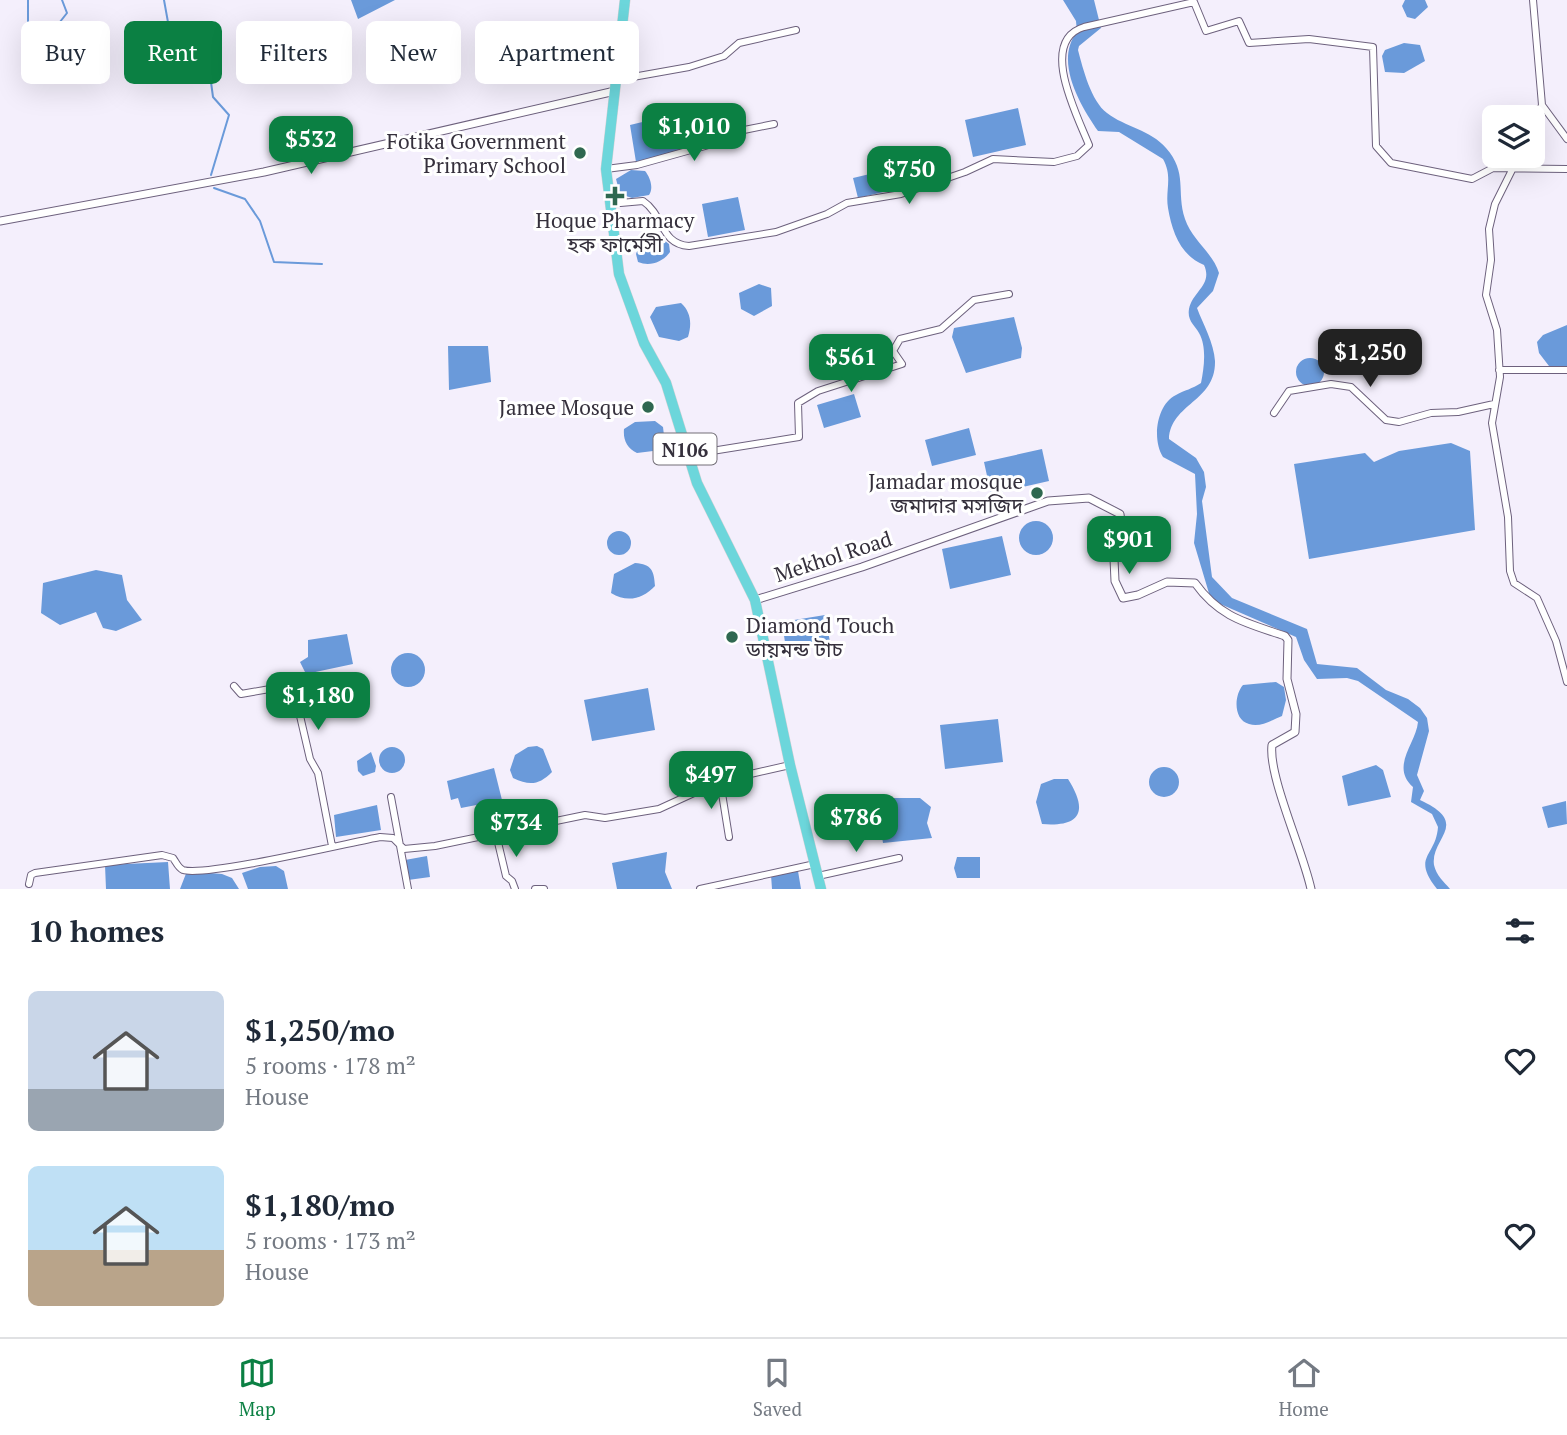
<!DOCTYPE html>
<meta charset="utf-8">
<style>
body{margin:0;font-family:"PT Serif","Noto Sans Bengali",serif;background:#f6f6f7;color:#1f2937;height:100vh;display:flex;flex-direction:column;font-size:26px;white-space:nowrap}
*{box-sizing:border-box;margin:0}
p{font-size:23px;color:#747a83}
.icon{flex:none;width:38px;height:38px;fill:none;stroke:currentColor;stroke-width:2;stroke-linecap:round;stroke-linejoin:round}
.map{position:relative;height:889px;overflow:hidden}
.panel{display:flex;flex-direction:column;background:#fff;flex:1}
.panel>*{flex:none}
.guide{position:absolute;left:21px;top:21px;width:700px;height:63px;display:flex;gap:14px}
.fabs{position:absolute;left:1482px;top:105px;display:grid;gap:14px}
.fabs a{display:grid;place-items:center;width:63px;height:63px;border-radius:10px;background:#fff;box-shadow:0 7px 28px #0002;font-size:35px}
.price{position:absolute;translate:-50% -60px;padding:0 16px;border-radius:14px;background:#0b8043;color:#fff;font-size:23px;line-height:46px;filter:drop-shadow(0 2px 4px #0008)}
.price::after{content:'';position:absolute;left:50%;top:42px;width:21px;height:16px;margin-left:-10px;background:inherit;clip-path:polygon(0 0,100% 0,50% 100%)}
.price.on{background:#222;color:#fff}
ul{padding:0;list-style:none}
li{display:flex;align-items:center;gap:21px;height:175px;padding:0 28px}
li span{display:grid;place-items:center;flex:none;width:196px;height:140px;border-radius:10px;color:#555}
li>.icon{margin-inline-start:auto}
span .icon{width:84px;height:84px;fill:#fffc;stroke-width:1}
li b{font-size:30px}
h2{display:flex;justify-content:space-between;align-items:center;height:84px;padding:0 28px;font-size:30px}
.chip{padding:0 24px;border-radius:10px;background:#fff;box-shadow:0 7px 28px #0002;font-size:24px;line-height:63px}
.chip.on{background:#0b8043;color:#fff}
.menu{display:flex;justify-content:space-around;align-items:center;height:98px;border-top:2px solid #e0e1e3;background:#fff;font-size:19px;color:#747a83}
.menu a{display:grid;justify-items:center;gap:4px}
.menu .on{color:#0b8043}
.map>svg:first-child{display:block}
</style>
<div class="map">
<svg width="1567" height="889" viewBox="0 0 1567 889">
<rect width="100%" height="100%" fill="#f4effc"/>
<!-- water -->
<path fill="#6a9ada" d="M351,0H395L358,19Z
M1063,0H1094L1101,28L1079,46L1078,50C1083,69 1091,101 1107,113C1125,127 1151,130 1166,148C1188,173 1176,191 1185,219C1192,240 1213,253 1219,273L1213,291L1197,308C1203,324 1214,343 1215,361C1216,402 1171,403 1169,439L1196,458L1204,472L1206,487L1202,501L1212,577L1232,598L1307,629L1317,664L1357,668L1386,690L1408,699L1420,708L1427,718L1429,731L1417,775L1424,791L1420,800C1472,824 1430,838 1434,865C1436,875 1444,882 1450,889H1437C1411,856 1436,857 1438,827L1432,814L1411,802L1413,787C1390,766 1416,744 1418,722L1358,681L1347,678L1317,679L1304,660L1296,637L1211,600L1194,543L1197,514L1195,474L1163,457C1152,440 1156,405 1176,395C1185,390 1192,389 1201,383C1204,368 1207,347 1199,333C1195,325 1187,321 1189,309C1193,291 1213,285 1204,265C1181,256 1172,232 1168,208C1165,190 1173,177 1163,159L1119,132L1098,131C1080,105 1054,61 1077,32L1076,21Z
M1405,0H1425L1428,7L1415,19L1407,17L1402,6Z
M313,29L323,58L297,64L291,44L301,31Z
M1404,43L1420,45L1425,61L1404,73L1385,72L1382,56L1385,50Z
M1018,108L1026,145L973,157L965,120Z
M659,118L660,122L684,120L687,149L636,162L630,125Z
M891,169L896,189L858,198L853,178Z
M631,170L645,171C650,177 654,188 649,195L632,198L620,194L616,179Z
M738,197L745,230L708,237L702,204Z
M661,238L669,244L670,252C663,262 650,267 638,262L636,254L639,246Z
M759,284L771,288L772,306L754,316L741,309L739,293Z
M681,303C691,312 692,324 688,337L679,341L659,337L650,317L656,307Z
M1014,317L1022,348L1021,358L966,373L952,337L954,328Z
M1567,325V367L1549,366L1539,353L1537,342L1543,335Z
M448,346H488L491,382L449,390Z
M1296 372a14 14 0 1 1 28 0a14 14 0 1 1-28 0Z
M854,394L861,417L824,428L817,405Z
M655,421L663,427L665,444L653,451L637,453C627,448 623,440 624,429L635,422Z
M969,428L976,455L932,466L925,440Z
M1451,443L1470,451L1475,530L1309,559L1294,464L1365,453L1374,462L1399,451Z
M1042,449L1049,481L991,494L984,462Z
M1019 538a17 17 0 1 1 34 0a17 17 0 1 1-34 0Z
M607 543a12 12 0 1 1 24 0a12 12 0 1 1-24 0Z
M1002,536L1011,575L950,589L942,549Z
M635,563C652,564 654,571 655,586C643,599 627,603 611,593L614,574Z
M96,570L122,575L127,600L142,620L116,631L103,628L96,612L60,625L41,613L43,583Z
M825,615L830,642L786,649L782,622Z
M347,634L353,664L306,674L300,662L308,657V640Z
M391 670a17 17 0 1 1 34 0a17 17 0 1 1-34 0Z
M329,681L340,685L344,695L342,704L329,713L311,706L304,690Z
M1276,682L1284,687L1286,700L1282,716C1272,720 1260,728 1249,724C1233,720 1234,695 1243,685Z
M648,688L655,730L592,741L584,700Z
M998,719L1003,762L945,769L940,725Z
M537,746L543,749L552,772C539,785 530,786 513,778L510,770L515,755L528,747Z
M379 760a13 13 0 1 1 26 0a13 13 0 1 1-26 0Z
M371,752L376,766L375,772L363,776L358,771L357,761Z
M1376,765L1383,770L1391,797L1348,806L1342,776Z
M1149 782a15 15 0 1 1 30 0a15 15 0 1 1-30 0Z
M494,768L502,800L461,808L458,798L451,800L447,781Z
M1054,779H1068C1089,812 1080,827 1042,824L1036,802L1041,784Z
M892,798H920L931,807L927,823L932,838L883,843L877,805Z
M1566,801L1567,824L1548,828L1542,807Z
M377,805L381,830L336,837L334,815Z
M667,852L665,872L672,889H617L612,863Z
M427,856L430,877L408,880L405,860Z
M957,857H980V878H957L954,868Z
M168,862L170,889H106L105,865Z
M260,867L276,866L284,871L288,889H248L242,873Z
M187,871L222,874L232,878L239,889H180Z
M798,871L801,889H772L771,875Z"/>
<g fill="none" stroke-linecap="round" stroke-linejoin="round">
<!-- stream -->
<path stroke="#6a9ada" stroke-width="2" d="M28,0V26L52,32L67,13L62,0
M164,0L173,50L208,60L213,97L229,115L211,175
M214,188L245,199L260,221L274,262L322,264"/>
<defs>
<path id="minor" d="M616,80L689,67L724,56L739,43L796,30
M1542,105L1567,139
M1533,127L1542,105L1533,0
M1519,156L1495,204L1489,229L1491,260L1486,295L1497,330L1500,377L1492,423L1508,517L1510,571L1514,583L1537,598L1556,641L1567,682
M606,169L637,165L723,141L734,132L774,124
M609,204L643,201C664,215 660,244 689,246L776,232L827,214L847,203L901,194L965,172L993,159L1054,162L1077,156L1089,145C1077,115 1038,41 1084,27L1194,2L1206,31L1239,21L1249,43L1309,39L1373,47L1376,146L1391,163L1472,179L1493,168L1567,169
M1499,370H1567
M1274,413L1289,391L1331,384L1351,387L1386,420L1399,422L1431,413L1458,412L1494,404
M687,455L799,437L798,403L818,391L902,364L893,351L900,339L941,329L974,300L1009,294
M234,686L241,694L287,686L294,690L310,759L318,773L332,846
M720,781L729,837
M391,797L408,889
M496,834L506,876L512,881L515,889
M818,876L899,858
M29,884L31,875L35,873L162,855L173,858C176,862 178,868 183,870C206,877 348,843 380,837L393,838L404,849L435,846L585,815L605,818L659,809L720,781L790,765
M535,889H544
M700,889L815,864"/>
<path id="tertiary" d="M0,221L264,172L615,91
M755,600L862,567L1048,501L1089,498L1120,514L1123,536L1114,559L1115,581L1123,598L1138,595L1167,582L1195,583C1220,618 1247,623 1285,636L1288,640L1287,679L1296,714L1295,732L1272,745C1268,776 1303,851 1311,889"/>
<path id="trunk" d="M625,0L606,169L619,274L644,343L666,383L697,483L755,600L790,765L821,889"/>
</defs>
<!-- minor casing -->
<use href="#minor" stroke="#6d617d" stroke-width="8"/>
<!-- tertiary casing -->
<use href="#tertiary" stroke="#6d617d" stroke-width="9"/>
<!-- trunk casing -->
<use href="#trunk" stroke="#d3d1d4" stroke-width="11"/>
<!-- minor -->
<use href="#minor" stroke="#fff" stroke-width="6"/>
<!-- tertiary -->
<use href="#tertiary" stroke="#fff" stroke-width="7"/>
<!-- trunk -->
<use href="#trunk" stroke="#6cd6db" stroke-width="10"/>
</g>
<!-- markers -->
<g fill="#2f6850" stroke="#fff" stroke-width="2.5">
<circle cx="580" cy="153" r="7"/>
<path d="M611.5 185.5h7v7h7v7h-7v7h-7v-7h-7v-7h7z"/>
<circle cx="648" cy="407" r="7"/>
<circle cx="1037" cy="493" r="7"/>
<circle cx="732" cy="637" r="7"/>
</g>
<g text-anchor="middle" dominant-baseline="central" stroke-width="6" stroke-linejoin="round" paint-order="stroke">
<!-- shield labels -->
<rect fill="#fff" stroke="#726e76" stroke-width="2" x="653.5" y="433.5" width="63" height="31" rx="5"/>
<g font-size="19" font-weight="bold" fill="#35303c">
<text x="685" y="449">N106</text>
</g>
<!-- poi labels -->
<g font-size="21" fill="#35303c" stroke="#fff" text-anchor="end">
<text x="566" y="141">Fotika Government<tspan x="566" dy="24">Primary School</tspan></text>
<text x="615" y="220" text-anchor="middle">Hoque Pharmacy<tspan x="615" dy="24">হক ফার্মেসী</tspan></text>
<text x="634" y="407">Jamee Mosque</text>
<text x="1023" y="481">Jamadar mosque<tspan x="1023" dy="24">জমাদার মসজিদ</tspan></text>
<text x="746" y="625" text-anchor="start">Diamond Touch<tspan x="746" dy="24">ডায়মন্ড টাচ</tspan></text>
</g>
<!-- street labels -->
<g font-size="21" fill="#35303c" stroke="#fff">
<text transform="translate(833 556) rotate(-18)">Mekhol Road</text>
</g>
</g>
</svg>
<div class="fabs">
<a><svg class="icon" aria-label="layers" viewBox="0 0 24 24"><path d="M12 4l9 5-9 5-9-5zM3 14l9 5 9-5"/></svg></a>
</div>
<b class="price" style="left:694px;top:163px">$1,010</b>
<b class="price" style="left:311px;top:176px">$532</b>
<b class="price" style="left:909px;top:206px">$750</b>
<b class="price on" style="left:1370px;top:389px">$1,250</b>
<b class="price" style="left:851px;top:394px">$561</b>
<b class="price" style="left:1129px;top:576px">$901</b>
<b class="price" style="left:318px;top:732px">$1,180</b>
<b class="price" style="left:711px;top:811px">$497</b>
<b class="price" style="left:856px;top:854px">$786</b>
<b class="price" style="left:516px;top:859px">$734</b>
<div class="guide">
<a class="chip">Buy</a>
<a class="chip on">Rent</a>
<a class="chip">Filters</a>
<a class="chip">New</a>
<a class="chip">Apartment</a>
</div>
</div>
<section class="panel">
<h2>10 homes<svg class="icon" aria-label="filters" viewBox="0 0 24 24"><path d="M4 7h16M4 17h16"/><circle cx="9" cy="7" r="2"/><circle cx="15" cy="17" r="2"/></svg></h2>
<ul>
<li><span style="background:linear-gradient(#c9d6e8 70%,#9aa5b1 0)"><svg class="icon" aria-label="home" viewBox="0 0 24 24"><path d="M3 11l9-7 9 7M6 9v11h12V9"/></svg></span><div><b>$1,250/mo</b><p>5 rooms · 178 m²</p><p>House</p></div><svg class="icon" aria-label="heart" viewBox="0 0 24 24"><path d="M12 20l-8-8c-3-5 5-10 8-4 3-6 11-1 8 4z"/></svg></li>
<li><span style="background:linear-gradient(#bfe0f5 60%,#b9a48a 0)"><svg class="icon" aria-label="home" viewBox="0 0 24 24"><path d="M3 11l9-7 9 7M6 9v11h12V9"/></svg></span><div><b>$1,180/mo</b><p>5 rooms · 173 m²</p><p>House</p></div><svg class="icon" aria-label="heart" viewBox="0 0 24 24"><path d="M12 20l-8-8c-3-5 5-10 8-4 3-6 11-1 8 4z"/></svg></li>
</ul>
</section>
<nav class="menu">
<a class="on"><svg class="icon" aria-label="map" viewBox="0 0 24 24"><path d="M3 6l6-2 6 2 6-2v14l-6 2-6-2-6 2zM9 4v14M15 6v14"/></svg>Map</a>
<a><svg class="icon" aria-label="saved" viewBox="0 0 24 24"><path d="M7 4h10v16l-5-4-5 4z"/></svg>Saved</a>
<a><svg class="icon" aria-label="home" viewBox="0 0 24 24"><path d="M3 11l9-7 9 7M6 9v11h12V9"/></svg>Home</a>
</nav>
